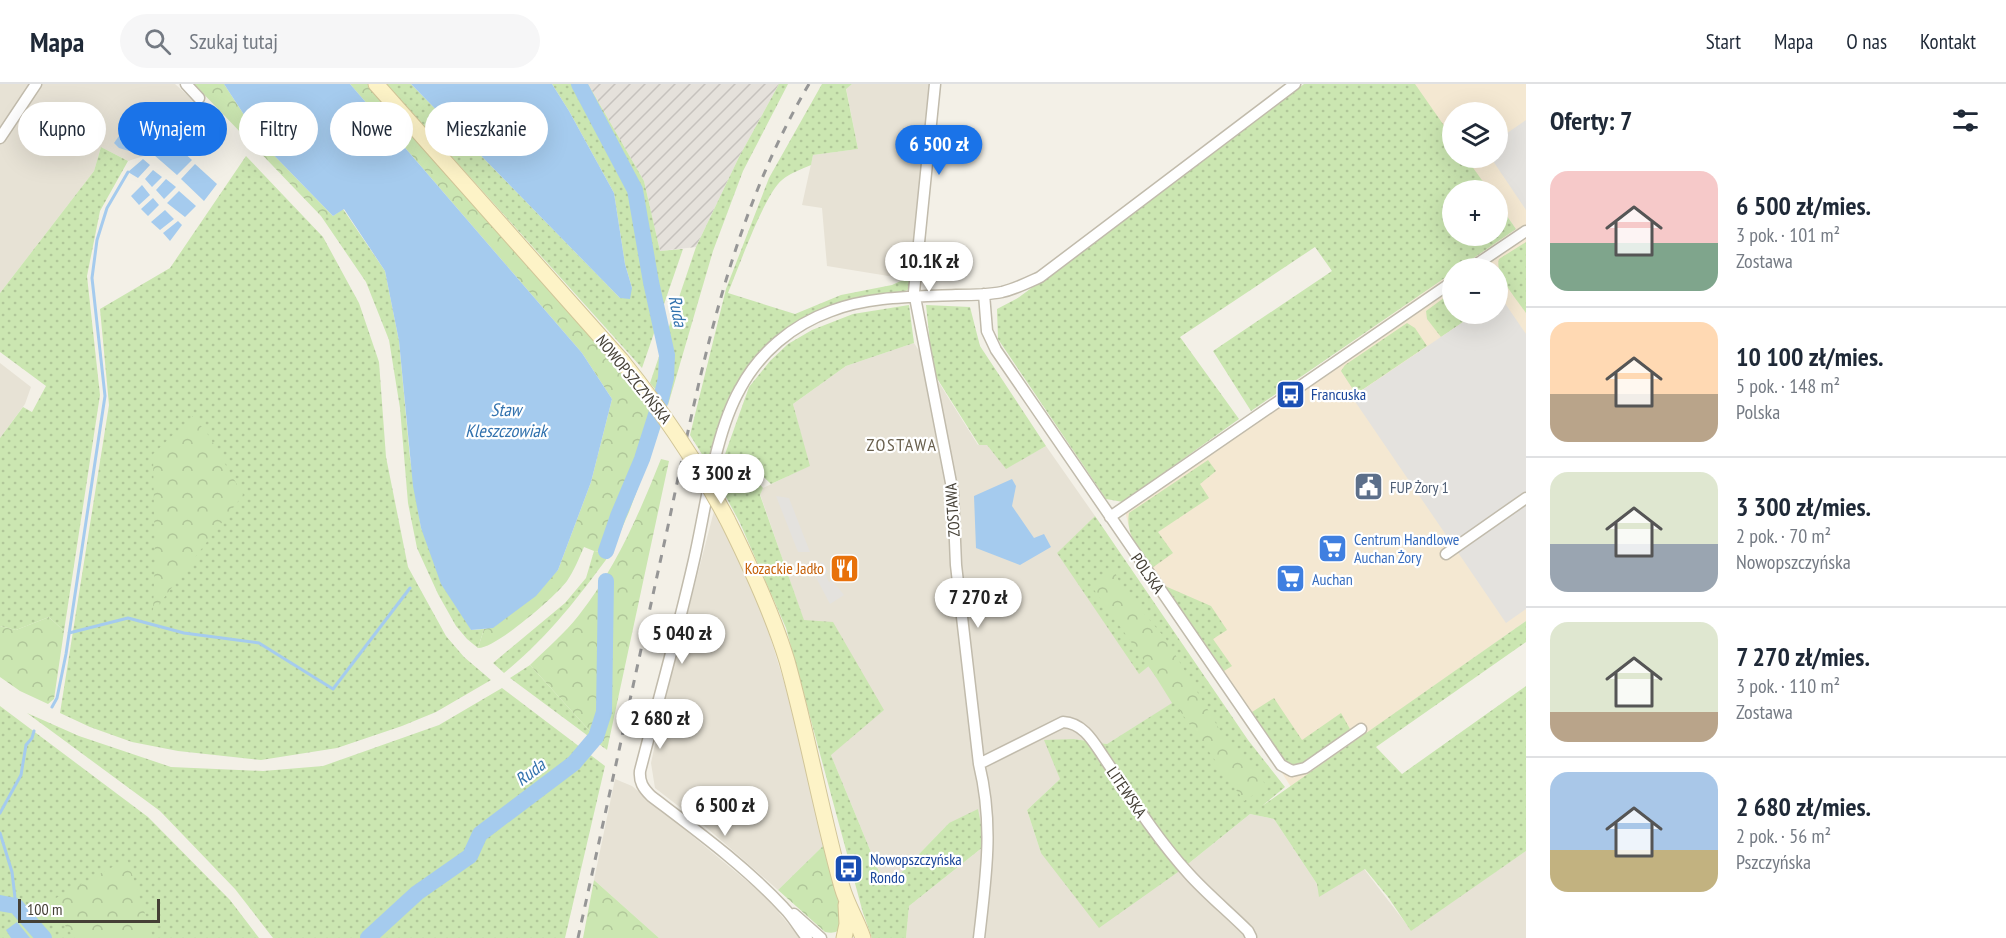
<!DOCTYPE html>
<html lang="pl">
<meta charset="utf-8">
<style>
body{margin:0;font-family:"PT Sans Narrow",sans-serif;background:#f6f6f7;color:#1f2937;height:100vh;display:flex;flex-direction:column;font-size:22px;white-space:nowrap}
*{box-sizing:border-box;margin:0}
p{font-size:20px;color:#747a83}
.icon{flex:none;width:33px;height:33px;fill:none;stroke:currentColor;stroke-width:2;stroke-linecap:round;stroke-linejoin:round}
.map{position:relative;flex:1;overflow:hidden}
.details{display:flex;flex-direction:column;background:#fff;width:480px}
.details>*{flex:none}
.banner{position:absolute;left:18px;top:18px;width:570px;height:54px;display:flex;gap:12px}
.tools{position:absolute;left:1442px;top:18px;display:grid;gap:12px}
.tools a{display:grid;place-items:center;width:66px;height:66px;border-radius:50%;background:#fff;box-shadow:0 6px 24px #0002;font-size:30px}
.scale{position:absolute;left:18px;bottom:15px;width:142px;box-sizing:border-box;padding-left:6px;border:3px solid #454036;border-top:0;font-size:16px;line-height:21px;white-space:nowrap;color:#454036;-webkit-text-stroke:4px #fff;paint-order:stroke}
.price{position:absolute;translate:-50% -51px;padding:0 14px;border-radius:21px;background:#fff;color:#222;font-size:20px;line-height:39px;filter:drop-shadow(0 2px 3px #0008)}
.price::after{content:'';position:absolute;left:50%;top:36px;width:18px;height:14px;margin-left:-9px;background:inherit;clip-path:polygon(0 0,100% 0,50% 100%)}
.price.current{background:#1a73e8;color:#fff}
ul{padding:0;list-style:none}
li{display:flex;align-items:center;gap:18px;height:150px;padding:0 24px}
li+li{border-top:2px solid #e0e1e3}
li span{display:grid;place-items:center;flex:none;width:168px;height:120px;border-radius:18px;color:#555}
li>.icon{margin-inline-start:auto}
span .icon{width:72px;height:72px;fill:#fffc;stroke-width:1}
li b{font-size:26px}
h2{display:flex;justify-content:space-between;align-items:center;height:72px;padding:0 24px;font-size:26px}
.pill{padding:0 21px;border-radius:27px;background:#fff;box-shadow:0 6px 24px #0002;font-size:21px;line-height:54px}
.pill.current{background:#1a73e8;color:#fff}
header{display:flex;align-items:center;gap:36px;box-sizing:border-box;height:84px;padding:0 30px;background:#fff;border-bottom:2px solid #e0e1e3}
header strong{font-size:28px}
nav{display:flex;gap:33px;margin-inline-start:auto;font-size:21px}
.search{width:420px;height:54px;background:#f6f6f7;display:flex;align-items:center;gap:15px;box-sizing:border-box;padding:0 21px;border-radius:33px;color:#747a83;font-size:22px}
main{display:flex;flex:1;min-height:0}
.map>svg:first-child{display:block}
</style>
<header>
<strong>Mapa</strong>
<div class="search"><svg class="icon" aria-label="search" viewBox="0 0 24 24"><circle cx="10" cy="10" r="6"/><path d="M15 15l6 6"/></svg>Szukaj tutaj</div>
<nav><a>Start</a><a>Mapa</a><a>O nas</a><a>Kontakt</a></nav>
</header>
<main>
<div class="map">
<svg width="1526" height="854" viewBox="0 0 1526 854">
<defs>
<pattern id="industrial-furrows" width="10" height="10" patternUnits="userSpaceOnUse" patternTransform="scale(1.5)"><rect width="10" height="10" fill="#e5e1db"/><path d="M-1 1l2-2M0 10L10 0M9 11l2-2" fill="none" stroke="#c6c2bd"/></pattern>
<pattern id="grass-dots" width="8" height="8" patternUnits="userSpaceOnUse" patternTransform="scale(1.5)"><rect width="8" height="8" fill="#cbe6b1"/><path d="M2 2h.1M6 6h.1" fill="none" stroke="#b0c699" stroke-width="1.8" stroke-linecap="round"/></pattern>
<pattern id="forest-crowns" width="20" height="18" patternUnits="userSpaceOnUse" patternTransform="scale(1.5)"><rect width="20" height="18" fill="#cbe6b1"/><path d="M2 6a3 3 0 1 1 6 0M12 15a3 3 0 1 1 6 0" fill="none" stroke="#b0c699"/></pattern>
</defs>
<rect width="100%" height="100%" fill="#f3f0e7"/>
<!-- residential -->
<path fill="#e7e2d5" d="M0,0H175L196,19L147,71L128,77L101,63L94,87L0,209Z
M852,0H930L913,196L827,182L822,124L802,121L813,71L858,65L846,4Z
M914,259L978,361H987L1006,384L1046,362L1095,432L1058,469L1139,589L1149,582L1173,619L1107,660L1074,655L1060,695L1027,726L1041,769L1178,788L1250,730L1274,735L1317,800L1364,785L1411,846L1526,767V854H906L909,822L983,763L949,739L892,798L882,795L831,671L804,537L760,410L763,404L809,382L793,320L846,282Z
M0,279L31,303L25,320L0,354Z
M714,427L755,504L793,627L826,759L778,806L707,744L655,704L651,679L663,624Z
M615,695L632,702L765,812L800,854H659L594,796Z"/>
<!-- commercial -->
<path fill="#f4e8d2" d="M1414,0H1526V537L1291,703L1131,452L1123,418L1452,189V230H1497V184H1459L1516,145L1497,119V106H1488L1465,74H1497V28H1452V54Z"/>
<!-- industrial -->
<path fill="url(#industrial-furrows)" d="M588,0H779L739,73L696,163L660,167L644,97Z"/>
<!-- grass -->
<path fill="url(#grass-dots)" d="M386,0H411L620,214L632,204L625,180L614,109L569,27L552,0H588L644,97L660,167L683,165L642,284Z
M779,0H788L743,87L713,167L668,321L650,299L696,163L739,73Z
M822,0H852L846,5L858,65L813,71L811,81C802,85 790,89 782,96C765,109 738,185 728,209L795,230L841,211L892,201L905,195L909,196V205C892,216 866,210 846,216C792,232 747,269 725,322C718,340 713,361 708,380L690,351L726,205L769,94Z
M1304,0H1415L1452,53V74H1466L1489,106H1452V152H1497V118L1516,145L1459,184H1452V189L1251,327L1213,267L1332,187L1315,163L1180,253L1239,335L1123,418L1106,415L998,255L997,225L1018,214Z
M101,63L128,77L100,127L87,192L100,311L64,547L49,533L16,546L0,542V354L23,323L32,328L46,302L0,268V209L94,87Z
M246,72L323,153L359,219L379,278L386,373L408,483L446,552L464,573L491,596L436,628L402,642L337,664L261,676L178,667L132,658L90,643L60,629L109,321L100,225L170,184Z
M343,125L385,187L399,257L410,374L421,444L471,546L484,545L478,564L467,555L456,542L438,510L417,464L408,419L400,324L389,256L366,198L321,132H333Z
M1526,158V229C1517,216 1494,190 1499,175Z
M1452,208V230H1475L1441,253L1427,235L1426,227Z
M909,221L914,259L846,282L793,320L810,382L771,400L755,385L724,373L749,303L770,277L788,260L812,246L853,230Z
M926,221L970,223L980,262L1046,362L1006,385L987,361H979L933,288Z
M1407,239L1415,244L1427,262L1356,310L1341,287L1345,281Z
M1208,376L1216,387L1200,400L1209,414L1158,448L1173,469L1152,484C1140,467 1125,450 1129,429Z
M724,383L755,395L763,404L760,411L804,536L833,538L884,626L831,671L882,795L892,798L949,739L978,725L984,756L983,763L909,822L906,854H872L863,829L786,544L740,439L718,398Z
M1095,432L1248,656L1285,703L1262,722L1526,537V558L1376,663L1402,690L1526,602V767L1411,847L1388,813L1365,785L1319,813L1317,800L1274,735L1250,730L1178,788L1099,844L1041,769L1027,726L1060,695L1044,656L1074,655L1107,660L1172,619L1149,582L1139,590L1057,469Z
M594,467L611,469C577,515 549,552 504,589L493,579L565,519L586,494Z
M1165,502L1211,522L1227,546L1213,555L1232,582L1224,587Z
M530,581L607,666L510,594Z
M502,604L605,682L565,854H273L235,805L160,727L27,629L79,652L171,683L263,687L323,682L439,641Z
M1274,614L1302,656L1341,629L1350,645L1303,680L1295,681L1286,678L1252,628Z
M0,622L148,733L230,816L259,854H0Z"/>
<!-- forest -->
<path fill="url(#forest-crowns)" d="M194,0H224L263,60L333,132H321Z
M350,0H368L394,29L620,287L661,341L629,428L611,469L594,467L584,463C579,474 574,487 567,497C556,512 495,565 478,564L484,545L495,542L558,486L591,398L612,315L582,269Z
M193,332L209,352L243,411L153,528L155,475L153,370Z
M661,375L669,377L607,666L530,581C546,565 565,549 579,531C616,484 639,430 661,375Z
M1114,486L1122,504L1166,555L1221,648L1267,702L1244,717L1092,503Z
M49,533L64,547L54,615L48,620L20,607L0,593V542L16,546Z
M826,759C829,774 845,830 841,842C838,850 831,849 825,848L778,806Z
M127,775L153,854H75L47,819Z
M594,796L659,854H583Z"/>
<!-- parking -->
<path fill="#e4e2de" d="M1526,36V126L1491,74H1497V56Z
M1500,212L1526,250V525L1506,539L1352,313L1475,230H1497V214Z
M776,412L789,414L810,468H798Z
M823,478L828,489L825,490L829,498L832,496L844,511L830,520L811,484Z"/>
<!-- water -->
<path fill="#a5cbee" d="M224,0H350L582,269L612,315L591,398L558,486L536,512L493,544L471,546L441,500L421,444L413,402L399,257L385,187L344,125L333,132L263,60Z
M411,0H552L569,27L614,109L625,180L632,204L630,215L620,214Z
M129,38L143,42L129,67L119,64L114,59Z
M170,56L192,76L177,91L154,71Z
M143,75L150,81L138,94L128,88Z
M195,80L217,100L204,117L181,95Z
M153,86L162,93L152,103L145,95Z
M166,95L176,103L164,115L156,106Z
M142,101L150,111L139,121L131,112Z
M179,107L196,122L185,133L167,119Z
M153,114L159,121L148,132L141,125Z
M165,126L174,135L160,146L151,138Z
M178,137L182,141L170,157L163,149Z
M1012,395L1016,402L1012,422L1034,454L1044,450L1051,463L1020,481L976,464L974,412Z
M17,838L30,854H11L6,846Z"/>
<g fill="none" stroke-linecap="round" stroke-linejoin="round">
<!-- stream -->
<path stroke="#a5cbee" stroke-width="3" d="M69,549L128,534L184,549L259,559L333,605L410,504
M52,623L57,614L66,570L105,312L92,194L97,156L107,124L128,88
M0,729L21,691L26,661L32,654L34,647
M0,749L12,788L16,822"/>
<!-- river -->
<path stroke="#a5cbee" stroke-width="16" d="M579,0L635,106L651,198L667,271L666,294L661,315L642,375L618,432L606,467
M0,819L16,822L44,854
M368,854L417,809L470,772L480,750L574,679L596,653L604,628L606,497"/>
<defs>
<path id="street" d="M186,0L199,14
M935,0L914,208L953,409L956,481L979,680C994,741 986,792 979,854
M0,54L36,0
M1471,184L1526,147
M984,210L987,247L996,266L1281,681L1292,687L1305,684L1361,645
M1110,433L1452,198
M1446,470L1526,414
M979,680L1063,638C1083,639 1093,657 1103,672C1130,712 1156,754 1189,790C1207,810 1229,828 1248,847L1251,853
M794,830L821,854
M807,854C799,844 793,833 784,824C745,782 697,747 651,712C643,704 639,698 640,687C658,617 678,547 694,476C706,424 714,351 740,305C759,269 792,241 831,227C870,212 914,213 956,211C971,211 987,211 1002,208C1015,205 1027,199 1040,193L1295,0"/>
<path id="secondary" d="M376,0L622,277
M727,435C750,481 772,528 787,577C808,652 821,728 842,803C847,821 857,836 863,854
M844,854L847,840L846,821"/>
</defs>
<!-- street casing -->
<use href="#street" stroke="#c1bbac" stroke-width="13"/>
<!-- secondary casing -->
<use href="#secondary" stroke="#d1c598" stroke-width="17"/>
<!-- street -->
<use href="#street" stroke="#fff" stroke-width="10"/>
<!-- secondary -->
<use href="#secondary" stroke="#fdf3c7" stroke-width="15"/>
<!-- rail -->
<path stroke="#969696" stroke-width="3" stroke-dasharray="8 8" stroke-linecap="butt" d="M578,854C608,717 638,579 668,442C700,290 729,136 809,0"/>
<defs>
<path id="secondary-bridge" d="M622,277C662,327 697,378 727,435"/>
</defs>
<!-- secondary-bridge casing -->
<use href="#secondary-bridge" stroke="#d1c598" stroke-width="17" stroke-linecap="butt"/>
<!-- secondary-bridge -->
<use href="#secondary-bridge" stroke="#fdf3c7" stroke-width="15"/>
</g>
<!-- icons -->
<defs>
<symbol id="bus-square" viewBox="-11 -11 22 22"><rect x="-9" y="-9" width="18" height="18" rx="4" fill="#1a4fb4" stroke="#fff"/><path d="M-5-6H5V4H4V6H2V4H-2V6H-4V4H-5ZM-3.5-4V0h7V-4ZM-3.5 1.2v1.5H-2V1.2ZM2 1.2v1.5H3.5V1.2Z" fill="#fff"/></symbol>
<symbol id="civic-square" viewBox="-11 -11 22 22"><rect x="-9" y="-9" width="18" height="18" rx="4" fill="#5c6f8a" stroke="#fff"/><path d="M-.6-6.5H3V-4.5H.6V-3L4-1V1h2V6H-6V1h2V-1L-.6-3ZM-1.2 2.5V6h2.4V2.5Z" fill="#fff"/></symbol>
<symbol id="supermarket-square" viewBox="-11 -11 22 22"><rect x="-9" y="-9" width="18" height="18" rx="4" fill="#3f7fe0" stroke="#fff"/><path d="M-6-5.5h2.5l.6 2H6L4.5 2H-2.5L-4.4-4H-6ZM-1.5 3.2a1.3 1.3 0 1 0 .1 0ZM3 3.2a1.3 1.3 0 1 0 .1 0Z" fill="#fff"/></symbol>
<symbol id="restaurant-square" viewBox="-11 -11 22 22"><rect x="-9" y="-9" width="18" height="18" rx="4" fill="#e8710a" stroke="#fff"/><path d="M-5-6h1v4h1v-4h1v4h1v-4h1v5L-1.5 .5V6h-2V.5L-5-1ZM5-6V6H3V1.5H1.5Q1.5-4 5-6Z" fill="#fff"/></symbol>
</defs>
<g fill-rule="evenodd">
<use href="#bus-square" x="1274" y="294" width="33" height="33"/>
<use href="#civic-square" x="1352" y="386" width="33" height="33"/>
<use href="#supermarket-square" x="1316" y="448" width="33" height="33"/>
<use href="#restaurant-square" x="828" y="468" width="33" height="33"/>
<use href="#supermarket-square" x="1274" y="478" width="33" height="33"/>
<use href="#bus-square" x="832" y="768" width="33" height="33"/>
</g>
<g text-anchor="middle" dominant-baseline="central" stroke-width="4.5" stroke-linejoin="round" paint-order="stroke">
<!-- street labels -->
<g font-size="16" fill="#454036" stroke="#fff">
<text transform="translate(634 295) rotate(51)">NOWOPSZCZYŃSKA</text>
<text transform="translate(952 426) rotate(-94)">ZOSTAWA</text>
<text transform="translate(1148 489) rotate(55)">POLSKA</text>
<text transform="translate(1127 708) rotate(56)">LITEWSKA</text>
</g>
<!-- transit labels -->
<g font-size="16" fill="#164399" stroke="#fff" text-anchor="start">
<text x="1311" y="310">Francuska</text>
<text x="870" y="775">Nowopszczyńska<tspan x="870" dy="18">Rondo</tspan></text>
</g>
<!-- service labels -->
<g font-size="16" fill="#4e5e75" stroke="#fff" text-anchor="start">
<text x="1390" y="403">FUP Żory 1</text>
</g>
<!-- shop labels -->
<g font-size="16" fill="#366cbe" stroke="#fff" text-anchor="start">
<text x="1354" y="455">Centrum Handlowe<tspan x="1354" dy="18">Auchan Żory</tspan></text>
<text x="1312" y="495">Auchan</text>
</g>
<!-- food labels -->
<g font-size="16" fill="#c56008" stroke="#fff" text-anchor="end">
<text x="824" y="484">Kozackie Jadło</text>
</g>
<!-- water labels -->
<g font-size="18" font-style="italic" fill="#3272ae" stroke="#fff">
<text transform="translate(678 227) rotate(79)">Ruda</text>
<text x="506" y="325">Staw<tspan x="506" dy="21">Kleszczowiak</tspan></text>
<text transform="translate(530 688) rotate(-37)">Ruda</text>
</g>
<!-- neighbourhood labels -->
<g font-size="18" letter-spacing="1.5" fill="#685f4d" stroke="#fff">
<text x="902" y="360">ZOSTAWA</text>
</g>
</g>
</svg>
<div class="tools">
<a><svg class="icon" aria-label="layers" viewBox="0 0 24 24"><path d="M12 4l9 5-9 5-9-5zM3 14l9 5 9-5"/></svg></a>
<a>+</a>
<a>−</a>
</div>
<div class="scale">100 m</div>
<b class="price current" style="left:939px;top:92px">6 500 zł</b>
<b class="price" style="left:929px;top:209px">10.1K zł</b>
<b class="price" style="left:721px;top:421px">3 300 zł</b>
<b class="price" style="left:978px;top:545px">7 270 zł</b>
<b class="price" style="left:682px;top:581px">5 040 zł</b>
<b class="price" style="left:660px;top:666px">2 680 zł</b>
<b class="price" style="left:725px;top:753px">6 500 zł</b>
<div class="banner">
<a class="pill">Kupno</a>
<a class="pill current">Wynajem</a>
<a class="pill">Filtry</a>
<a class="pill">Nowe</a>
<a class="pill">Mieszkanie</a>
</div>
</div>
<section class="details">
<h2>Oferty: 7<svg class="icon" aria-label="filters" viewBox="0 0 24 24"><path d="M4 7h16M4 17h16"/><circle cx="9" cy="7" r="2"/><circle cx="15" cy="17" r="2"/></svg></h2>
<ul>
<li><span style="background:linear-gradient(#f6c9c9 60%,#7fa58c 0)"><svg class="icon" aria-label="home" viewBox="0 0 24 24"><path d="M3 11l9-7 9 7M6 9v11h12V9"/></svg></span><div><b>6 500 zł/mies.</b><p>3 pok. · 101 m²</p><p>Zostawa</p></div></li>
<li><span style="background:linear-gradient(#ffd9b3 60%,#b9a48a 0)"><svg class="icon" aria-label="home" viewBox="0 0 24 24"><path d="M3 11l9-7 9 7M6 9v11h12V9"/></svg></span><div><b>10 100 zł/mies.</b><p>5 pok. · 148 m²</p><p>Polska</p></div></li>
<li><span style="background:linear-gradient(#dfe7d0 60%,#9aa5b1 0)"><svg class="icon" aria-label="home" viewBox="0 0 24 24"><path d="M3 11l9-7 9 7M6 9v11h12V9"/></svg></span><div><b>3 300 zł/mies.</b><p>2 pok. · 70 m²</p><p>Nowopszczyńska</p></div></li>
<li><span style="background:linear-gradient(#dfe7d0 75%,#b9a48a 0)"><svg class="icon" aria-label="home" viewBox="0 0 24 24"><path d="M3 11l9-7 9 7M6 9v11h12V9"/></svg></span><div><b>7 270 zł/mies.</b><p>3 pok. · 110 m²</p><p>Zostawa</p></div></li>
<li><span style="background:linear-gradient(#a9c7e8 65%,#c2b280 0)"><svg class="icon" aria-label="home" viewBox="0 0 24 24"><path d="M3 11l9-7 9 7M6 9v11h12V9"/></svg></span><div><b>2 680 zł/mies.</b><p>2 pok. · 56 m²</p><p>Pszczyńska</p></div></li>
</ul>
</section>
</main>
